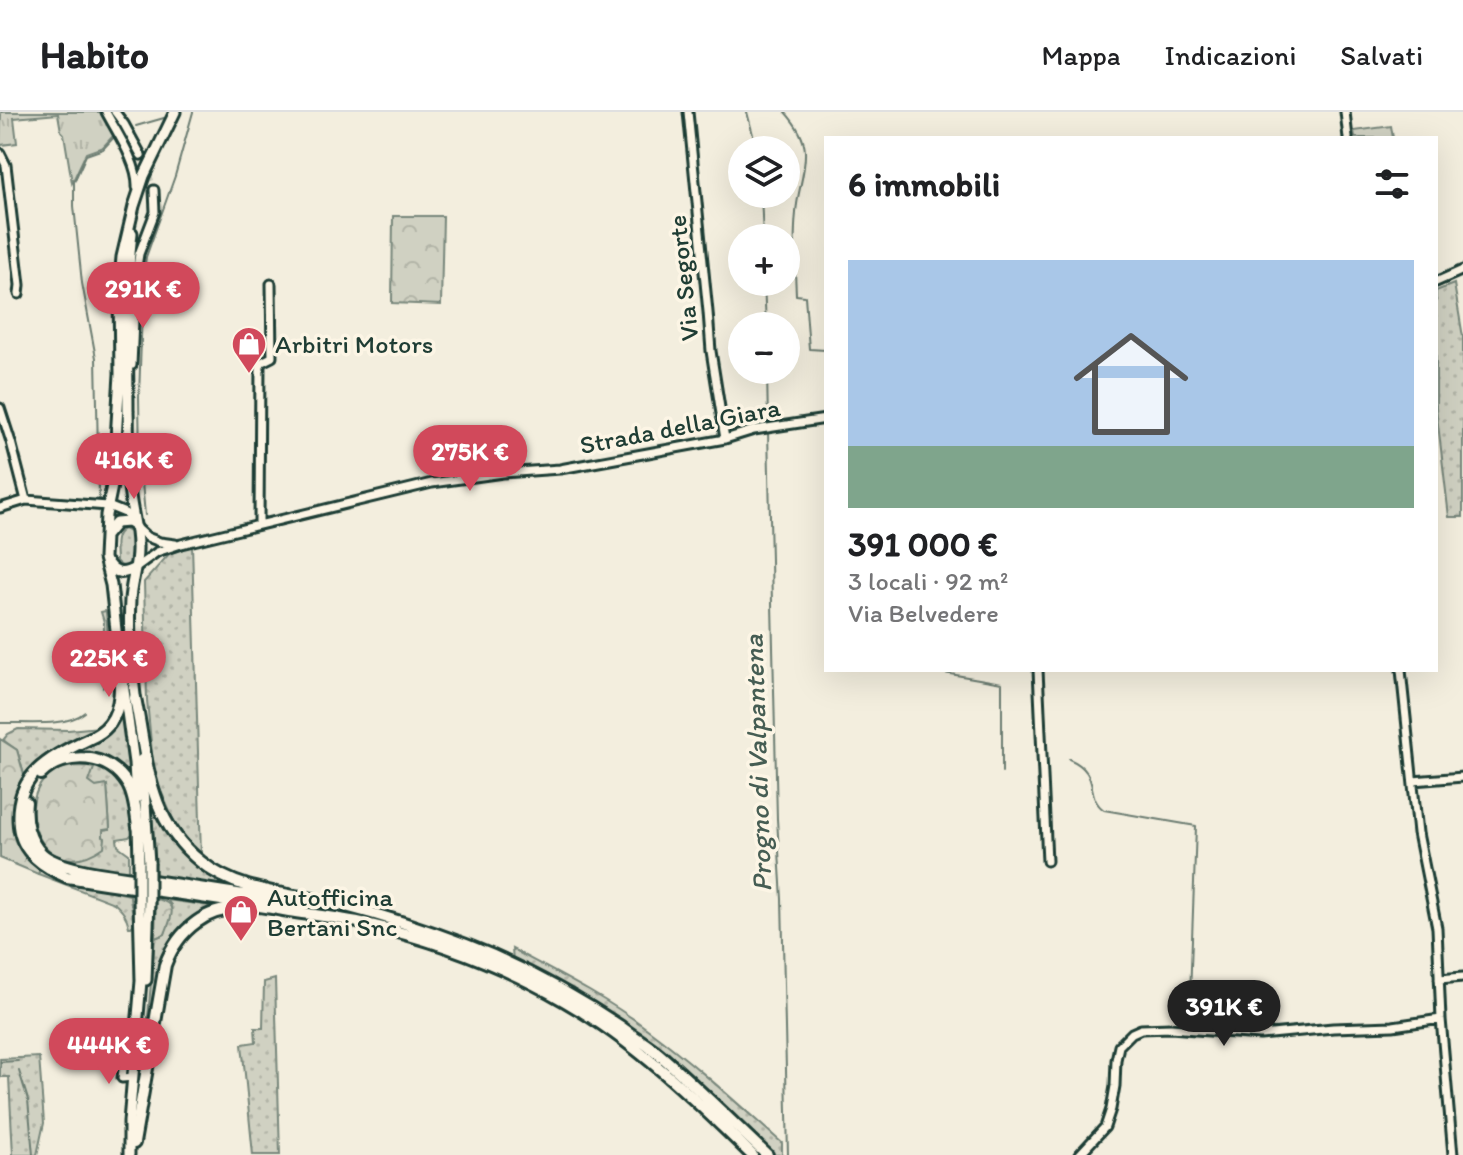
<!DOCTYPE html>
<html lang="it">
<meta charset="utf-8">
<style>
body{margin:0;font-family:Itim,sans-serif;background:#f2f2f2;color:#202124;height:100vh;display:flex;flex-direction:column;font-size:30px;white-space:nowrap}
*{box-sizing:border-box;margin:0}
p{font-size:26px;color:#757577}
.icon{flex:none;width:44px;height:44px;fill:none;stroke:currentColor;stroke-width:2;stroke-linecap:round;stroke-linejoin:round}
.map{position:relative;flex:1;overflow:hidden}
.drawer{position:absolute;left:824px;top:24px;width:614px;height:536px;display:flex;flex-direction:column;background:#fff;border-radius:0px;box-shadow:0 8px 32px #0002}
.drawer>*{flex:none}
.fabs{position:absolute;left:728px;top:24px;display:grid;gap:16px}
.fabs a{display:grid;place-items:center;width:72px;height:72px;border-radius:50%;background:#fff;box-shadow:0 8px 32px #0002;font-size:40px}
.price{position:absolute;translate:-50% -68px;padding:0 18px;border-radius:28px;background:#d1495b;color:#fff;font-size:26px;line-height:52px;filter:drop-shadow(0 2px 4px #0008)}
.price::after{content:'';position:absolute;left:50%;top:48px;width:24px;height:18px;margin-left:-12px;background:inherit;clip-path:polygon(0 0,100% 0,50% 100%)}
.price.on{background:#222;color:#fff}
ul{padding:0;list-style:none}
li{display:grid;align-content:center;gap:16px;height:424px;padding:0 24px}
li span{display:grid;place-items:center;height:248px;border-radius:0px;color:#555}
li>.icon{margin-inline-start:auto}
span .icon{width:144px;height:144px;fill:#fffc;stroke-width:1}
li b{font-size:34px}
h2{display:flex;justify-content:space-between;align-items:center;height:96px;padding:0 24px;font-size:34px}
header{display:flex;align-items:center;gap:48px;box-sizing:border-box;height:112px;padding:0 40px;background:#fff;border-bottom:2px solid #e0e0e0}
header strong{font-size:38px}
nav{display:flex;gap:44px;margin-inline-start:auto;font-size:28px}
.map>svg:first-child{display:block}
</style>
<header>
<strong>Habito</strong>
<nav><a>Mappa</a><a>Indicazioni</a><a>Salvati</a></nav>
</header>
<div class="map">
<svg width="1463" height="1043" viewBox="0 0 1463 1043">
<defs>
<pattern id="grass-dots" width="8" height="8" patternUnits="userSpaceOnUse" patternTransform="scale(2)"><rect width="8" height="8" fill="#d0d1c2"/><path d="M2 2h.1M6 6h.1" fill="none" stroke="#b2b4a7" stroke-width="1.8" stroke-linecap="round"/></pattern>
<pattern id="forest-crowns" width="20" height="18" patternUnits="userSpaceOnUse" patternTransform="scale(2)"><rect width="20" height="18" fill="#d0d1c2"/><path d="M2 6a3 3 0 1 1 6 0M12 15a3 3 0 1 1 6 0" fill="none" stroke="#b2b4a7"/></pattern>
<pattern id="park-tufts" width="24" height="20" patternUnits="userSpaceOnUse" patternTransform="scale(2)"><rect width="24" height="20" fill="#d0d1c2"/><path d="M3 7l-1-3M5 7V3M7 7l1-3M15 17l-1-3M17 17v-4M19 17l1-3" fill="none" stroke="#b2b4a7"/></pattern>
</defs>
<rect width="100%" height="100%" fill="#f3eede"/>
<filter id="ink" filterUnits="userSpaceOnUse"><feTurbulence type="fractalNoise" baseFrequency=".0125" numOctaves="2"/><feDisplacementMap in="SourceGraphic" scale="16" xChannelSelector="R" yChannelSelector="G"/><feConvolveMatrix kernelMatrix="1 2 1 2 8 2 1 2 1" color-interpolation-filters="sRGB"/></filter>
<g filter="url(#ink)">
<!-- grass -->
<path fill="url(#grass-dots)" stroke="#78877b" stroke-width="2" d="M1454,172L1463,225V405H1449L1436,295V179Z
M124,417L130,420C134,429 133,444 129,453C123,455 120,454 116,449C116,438 112,422 124,417Z
M192,432L201,744L176,714L154,663L147,588L144,470L169,442Z
M105,499L106,500L109,536L114,548V564L103,575L104,510L101,500Z
M123,596L132,668C115,649 99,640 74,642L73,640C97,628 114,624 123,596Z
M100,615L97,618C70,629 43,639 24,663L17,638L3,628L8,622L18,617L68,618Z
M82,651C126,659 131,681 133,721L129,725L117,727L118,734L129,742V761L68,750L53,742L68,747L102,726V717H110L107,674L95,675L88,669L82,654L68,655L55,659L68,653Z
M151,686C171,733 197,762 247,778V780L156,764Z
M40,757L64,769L130,783C130,793 134,802 134,812L131,815H129C127,804 122,798 114,791L38,762Z
M167,788L226,796L219,797L170,835L144,948L155,826L165,822L171,793Z
M512,837C559,862 608,887 650,919C696,953 739,993 782,1031V1043H768L652,933L513,850Z
M275,867L280,1043H253L242,932L256,930L255,916H263L264,870Z
M39,945L44,1011L37,1043H13L9,965H0V947Z"/>
<!-- forest -->
<path fill="url(#forest-crowns)" stroke="#78877b" stroke-width="2" d="M393,104H443L441,193L392,191Z
M0,627L17,638L24,663C6,701 9,727 40,757L38,762L0,746Z
M82,654L94,656L89,670L96,675L107,673L110,717L103,718V725L105,726L104,735C39,781 7,680 58,658C65,655 74,654 82,654Z
M156,787C180,791 171,806 165,822L155,826Z"/>
<!-- park -->
<path fill="url(#park-tufts)" stroke="#78877b" stroke-width="2" d="M1,0H102L114,23L103,35L86,41L72,71L64,22L61,19L58,2L14,6L17,31L0,33Z"/>
<!-- pitch -->
<path fill="#d0d1c2" stroke="#78877b" stroke-width="2" d="M1391,14L1393,26H1355L1354,19Z"/>
<g fill="none" stroke-linecap="round" stroke-linejoin="round">
<!-- stream -->
<path stroke="#6c7d72" stroke-width="2" d="M747,0L757,38
M785,0C794,10 804,25 805,39C806,60 797,81 796,101C793,129 795,156 796,183L805,184L809,237L826,238
M136,14L164,6
M761,82L763,126
M764,170L766,214
M767,258L768,313
M768,319L777,707L782,787L788,1043
M99,388L96,246L82,171L74,94V70L86,43L103,37L116,23
M145,403L140,349L139,285L143,169L146,145L175,64L193,0
M927,558L1002,571V660
M0,611C24,610 66,616 85,600
M1069,647C1102,661 1084,684 1104,698L1196,714L1189,912
M0,950L18,949
M19,959L28,988L33,1043"/>
<!-- minor-tunnel -->
<path stroke="#c9cbbc" stroke-width="7" stroke-dasharray="7 3.5" stroke-linecap="butt" d="M141,43L154,78"/>
<defs>
<path id="minor" d="M106,0C117,21 138,51 137,75
M115,0L124,12L141,43
M688,0L708,200L711,239L725,327
M1345,0L1348,26
M0,41L6,53L20,173L19,182
M1436,170L1463,158
M132,253L136,162L139,142L155,100L154,78
M0,296L11,330L26,388
M0,396L26,388L108,394L125,401L136,415L147,425L160,430L175,432
M259,412L260,251L272,245L271,172
M135,456L157,440L181,432L432,371L503,361L560,357L725,327L754,318L826,307
M1038,558L1047,749
M1401,558L1418,721L1437,816L1441,907L1453,1043
M1413,669L1463,665
M1439,867L1463,865
M124,949L122,966L133,965
M1079,1043L1105,1015L1111,997L1115,974L1116,948L1119,934L1132,921L1141,917L1171,916L1260,923L1333,916L1393,914L1441,907"/>
<path id="major" d="M132,121C125,181 128,239 128,299C129,324 127,349 129,373C130,394 137,413 137,434C138,452 131,470 130,488C128,524 132,557 136,592
M106,423L116,411L128,410L136,415
M108,452C116,463 124,462 135,456
M119,545L111,473L104,446L106,403L113,369L115,344L120,262L119,180L122,145L134,94L144,64L175,0
M123,571L134,651L136,687
M142,647L149,751
M138,710L139,751
M146,868L149,788
M129,1043V1010L141,869L139,788"/>
<path id="highway" d="M118,538C119,562 125,590 110,611C103,621 91,626 80,631C43,649 14,668 19,714C22,741 44,755 67,765C141,777 215,786 289,799C315,803 341,806 367,812C435,828 505,854 565,889C635,929 694,986 752,1043
M135,586C148,648 146,706 201,750C240,782 291,781 338,792C381,803 425,817 466,833C521,854 572,882 621,915C634,925 648,933 660,943C697,975 732,1010 767,1043
M41,662C67,638 109,641 128,673C135,685 136,702 138,715
M26,690C24,708 28,728 42,742C61,760 133,765 160,770C199,776 238,782 276,788
M134,1031L165,853C178,818 208,792 248,798"/>
</defs>
<!-- minor casing -->
<use href="#minor" stroke="#1f3d34" stroke-width="13"/>
<!-- major casing -->
<use href="#major" stroke="#1f3d34" stroke-width="15"/>
<!-- highway casing -->
<use href="#highway" stroke="#1f3d34" stroke-width="16"/>
<!-- minor -->
<use href="#minor" stroke="#fcf5e5" stroke-width="7"/>
<!-- major -->
<use href="#major" stroke="#fcf5e5" stroke-width="9"/>
<!-- highway -->
<use href="#highway" stroke="#fcf5e5" stroke-width="10"/>
<defs>
<path id="major-bridge" d="M139,751V788
M149,751V788"/>
</defs>
<!-- major-bridge casing -->
<use href="#major-bridge" stroke="#1f3d34" stroke-width="15" stroke-linecap="butt"/>
<!-- major-bridge -->
<use href="#major-bridge" stroke="#fcf5e5" stroke-width="9"/>
</g>
</g>
<!-- icons -->
<defs>
<symbol id="shop-pin" viewBox="-11 -11 22 30"><path d="M0 17L-7.5 6A9.5 9.5 0 1 1 7.5 6Z" fill="#d1495b" stroke="#fcf5e5"/><path d="M-5-2.5h2.3a2.7 3.5 0 0 1 5.4 0H5L5.5 6h-11ZM-1.5-2.5h3a1.5 2.3 0 0 0-3 0Z" fill="#fff"/></symbol>
</defs>
<g fill-rule="evenodd">
<use href="#shop-pin" x="229" y="212" width="40" height="54"/>
<use href="#shop-pin" x="221" y="780" width="40" height="54"/>
</g>
<g text-anchor="middle" dominant-baseline="central" stroke-width="7" stroke-linejoin="round" paint-order="stroke">
<!-- street labels -->
<g font-size="26" fill="#1f3d34" stroke="#fcf5e5">
<text transform="translate(683 166) rotate(-96)">Via Segorte</text>
<text transform="translate(680 314) rotate(-11)">Strada della Giara</text>
</g>
<!-- poi labels -->
<g font-size="26" fill="#1f3d34" stroke="#fcf5e5" text-anchor="start">
<text x="275" y="232">Arbitri Motors</text>
<text x="267" y="785">Autofficina<tspan x="267" dy="30">Bertani Snc</tspan></text>
</g>
<!-- water labels -->
<g font-size="28" font-style="italic" fill="#465d53" stroke="#fcf5e5">
<text transform="translate(757 651) rotate(-92)">Progno di Valpantena</text>
</g>
</g>
</svg>
<div class="fabs">
<a><svg class="icon" aria-label="layers" viewBox="0 0 24 24"><path d="M12 4l9 5-9 5-9-5zM3 14l9 5 9-5"/></svg></a>
<a>+</a>
<a>−</a>
</div>
<b class="price" style="left:143px;top:218px">291K €</b>
<b class="price" style="left:470px;top:381px">275K €</b>
<b class="price" style="left:134px;top:389px">416K €</b>
<b class="price" style="left:109px;top:587px">225K €</b>
<b class="price on" style="left:1224px;top:936px">391K €</b>
<b class="price" style="left:109px;top:974px">444K €</b>
<section class="drawer">
<h2>6 immobili<svg class="icon" aria-label="filters" viewBox="0 0 24 24"><path d="M4 7h16M4 17h16"/><circle cx="9" cy="7" r="2"/><circle cx="15" cy="17" r="2"/></svg></h2>
<ul>
<li><span style="background:linear-gradient(#a9c7e8 75%,#7fa58c 0)"><svg class="icon" aria-label="home" viewBox="0 0 24 24"><path d="M3 11l9-7 9 7M6 9v11h12V9"/></svg></span><div><b>391 000 €</b><p>3 locali · 92 m²</p><p>Via Belvedere</p></div></li>
</ul>
</section>
</div>
